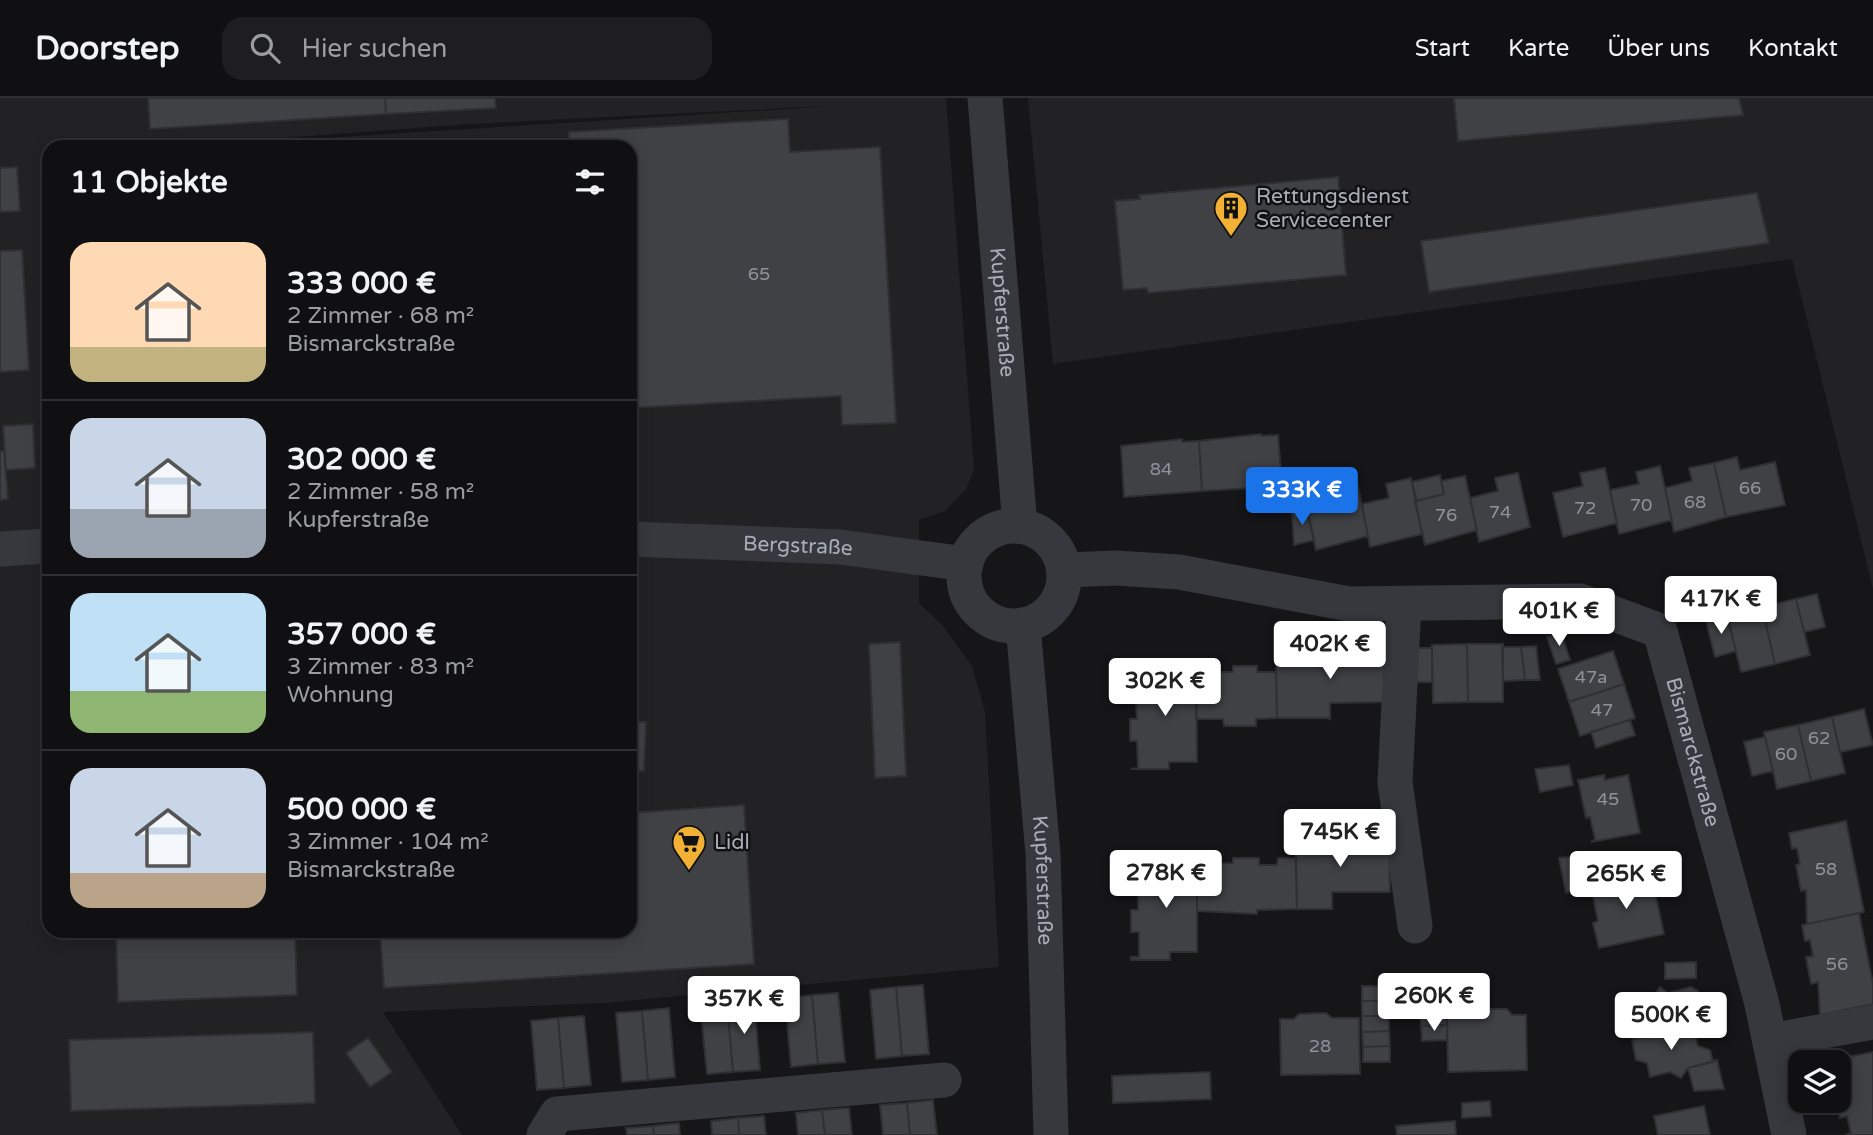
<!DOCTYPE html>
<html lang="de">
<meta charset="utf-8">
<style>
body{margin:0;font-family:"Varela Round",sans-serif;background:#1e1e20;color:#f1f3f6;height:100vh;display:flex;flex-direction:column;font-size:26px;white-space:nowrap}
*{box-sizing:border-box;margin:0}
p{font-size:23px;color:#9c9d9f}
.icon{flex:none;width:38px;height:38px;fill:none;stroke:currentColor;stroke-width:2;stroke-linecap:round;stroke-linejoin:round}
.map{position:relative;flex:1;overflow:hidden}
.sheet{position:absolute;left:42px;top:42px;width:595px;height:798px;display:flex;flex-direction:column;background:#101012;border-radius:21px;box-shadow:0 4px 18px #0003,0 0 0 2px #303032}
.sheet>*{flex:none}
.buttons{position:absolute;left:1788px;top:952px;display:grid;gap:14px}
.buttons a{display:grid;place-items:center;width:63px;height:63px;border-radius:14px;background:#101012;box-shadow:0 4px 18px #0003,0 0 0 2px #303032;font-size:35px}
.price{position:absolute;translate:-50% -60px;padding:0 16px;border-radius:7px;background:#fff;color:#222;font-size:23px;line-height:46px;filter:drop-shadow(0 2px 4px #0008)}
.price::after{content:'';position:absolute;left:50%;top:42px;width:21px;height:16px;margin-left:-10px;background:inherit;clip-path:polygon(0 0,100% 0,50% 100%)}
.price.selected{background:#1a73e8;color:#fff}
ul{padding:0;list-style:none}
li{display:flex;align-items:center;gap:21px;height:175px;padding:0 28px}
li+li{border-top:2px solid #303032}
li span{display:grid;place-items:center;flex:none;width:196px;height:140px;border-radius:21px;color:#555}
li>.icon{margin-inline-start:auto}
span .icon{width:84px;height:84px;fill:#fffc;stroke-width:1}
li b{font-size:30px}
h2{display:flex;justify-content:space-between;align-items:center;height:84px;padding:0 28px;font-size:30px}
header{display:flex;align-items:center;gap:42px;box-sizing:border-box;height:98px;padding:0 35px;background:#101012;border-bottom:2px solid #303032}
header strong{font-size:33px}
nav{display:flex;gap:38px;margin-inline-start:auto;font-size:24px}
.search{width:490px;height:63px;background:#1e1e20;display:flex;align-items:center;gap:18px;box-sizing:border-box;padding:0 24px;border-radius:21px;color:#9c9d9f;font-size:26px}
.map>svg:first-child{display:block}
</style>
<header>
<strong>Doorstep</strong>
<div class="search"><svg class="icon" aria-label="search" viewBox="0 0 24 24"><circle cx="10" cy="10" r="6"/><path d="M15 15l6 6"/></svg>Hier suchen</div>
<nav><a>Start</a><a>Karte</a><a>Über uns</a><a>Kontakt</a></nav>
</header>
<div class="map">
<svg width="1873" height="1037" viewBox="0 0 1873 1037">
<rect width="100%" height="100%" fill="#161618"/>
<!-- built -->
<path fill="#222225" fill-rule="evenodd" d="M0,0H946L974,371L966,391L945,413L919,422V505L943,528L972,568L985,614L999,869L603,905L383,914L462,1037H0ZM848,7L181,49H630V833H49V49H166L469,26Z
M1028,0H1873V491L1792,161L1053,266Z"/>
<!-- building -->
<path fill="#404145" stroke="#303034" stroke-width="2" d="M148,0H385L386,16L150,31Z
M385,0H495L496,10L386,16Z
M1454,0H1739L1743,17L1458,43Z
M788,21L790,54L880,49L896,325L842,327L841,298L630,310V49H569V34Z
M17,69L20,113L0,114V70Z
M1338,79L1346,177L1148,195L1147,190L1123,192L1115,103L1140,101L1139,97Z
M1757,95L1769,145L1429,194L1421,143Z
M22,152L29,272L0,274V153Z
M33,326L35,370L6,372L3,328Z
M1261,336V338L1278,337L1282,388L1202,393L1199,343Z
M1182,341V344L1199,343L1202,393L1124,399L1121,348Z
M0,353H4L8,401L0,402Z
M1737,359L1740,372L1775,364L1785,407L1726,419L1714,365Z
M1714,365L1726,419L1674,434L1665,390L1692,383L1689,370Z
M1660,368L1672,422L1619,436L1610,392L1639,386L1636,374Z
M1605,370L1617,425L1563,439L1553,395L1583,388L1580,375Z
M1354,371L1357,383L1333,389L1336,402L1310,408L1305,388L1307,382Z
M1518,375L1530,429L1479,444L1470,400L1498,393L1495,380Z
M1440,377L1444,396L1417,403L1412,384Z
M1465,378L1477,432L1425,447L1415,403L1444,396L1441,383Z
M1411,380L1422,436L1370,449L1362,406L1389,400L1386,386Z
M1357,383L1368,438L1316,452L1306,409L1336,402L1333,389Z
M1308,400L1310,408L1307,411L1292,415V403Z
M1307,411L1314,442L1294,447L1292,415Z
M1817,496L1825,529L1804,534L1796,501Z
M1796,501L1810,557L1775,566L1762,509Z
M1762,509L1775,566L1741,574L1727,517Z
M1727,517L1736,553L1715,559L1706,523Z
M1561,534L1570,562L1556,566L1547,539Z
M900,544L906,678L875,680L869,546Z
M1467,546L1468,604L1433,605L1432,547Z
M1467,546H1503V604H1468Z
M1294,548H1298L1297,557L1314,556V549L1347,548L1348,556H1367V548H1387V604L1330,605V622L1329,620H1277L1276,568L1294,567Z
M1536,548L1540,582H1525L1521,549Z
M1502,549H1521L1525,582L1503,583Z
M1414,550H1432V584H1412Z
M1613,553L1624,586L1569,604L1558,571Z
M1196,568H1206V574H1233V568H1257V574H1276L1277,620L1256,621V628H1224L1223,621H1196Z
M1196,568L1197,664H1169V671H1131L1138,670L1137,643H1130V621H1137L1136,605H1130L1129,581H1152V569H1155V575H1172V569Z
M1624,586L1635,620L1580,638L1569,604Z
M1864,611L1873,647L1840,654L1832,619Z
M1832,619L1845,675L1811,683L1798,627Z
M1630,622L1635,637L1596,650L1591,634Z
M630,624H646L644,673L630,672Z
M1798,627L1811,683L1777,691L1764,634Z
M1765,639L1773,673L1752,678L1744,644Z
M1569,667L1573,687L1540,694L1535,671Z
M1604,677L1605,682L1628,677L1640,735L1591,744L1595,741L1590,719L1586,720L1578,682Z
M744,707L754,866L384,890L380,833H630V715Z
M1846,723L1864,814L1807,826L1806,792L1801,793L1796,767L1800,766L1797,750L1792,751L1789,735Z
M1295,738H1298V746H1316L1315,739L1350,738L1351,745H1367V738H1389L1390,794H1332V811H1297Z
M1600,756L1606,785L1566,795L1559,760Z
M1233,760H1259V767H1277L1278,760H1296L1297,811L1257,812V816L1197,813V761H1208V766L1233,765Z
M1153,761H1156V767H1174V761H1197V854H1170V862H1131V859H1139V834H1131V812H1138V797H1130V774H1153Z
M1651,775L1664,836L1599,850L1593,825L1598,823L1591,789H1582Z
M1859,815L1873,886V906L1820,917L1818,884L1811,886L1806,859L1813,858L1810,842L1805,843L1802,827Z
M116,833H295L297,897L118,904Z
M1696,864V880L1665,881V865Z
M1445,882L1446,897L1420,898L1419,883Z
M923,887L929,956L902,958L896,889Z
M1362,888H1388L1389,903H1362Z
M896,889L902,958L876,961L870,892Z
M1660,889L1668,895L1691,889L1698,893L1700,904L1695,910L1690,911L1693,927L1633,941L1630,929L1637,922L1634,907L1637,902L1654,898Z
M838,895L845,964L818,966L812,897Z
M812,897L818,966L791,969L785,900Z
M1446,897V912L1420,913V898Z
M754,902L760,972L733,974L727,905Z
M1362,903H1389V918H1362Z
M727,905L733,974L707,976L700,907Z
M669,910L675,979L648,982L642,913Z
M1479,911H1507L1512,917H1526L1527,972L1448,974L1447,917H1474Z
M1446,912L1447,927L1421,928L1420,913Z
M642,913L648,982L622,984L616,915Z
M1326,915L1332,920H1359L1360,976L1281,977L1280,921H1294L1299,916Z
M584,918L591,987L564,990L558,920Z
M1362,918H1389V933L1362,934Z
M558,920L564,990L537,992L531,923Z
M1447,927V942L1422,943L1421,928Z
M1693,927L1698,948L1710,952L1713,964L1688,970L1681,980L1670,974L1650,979L1647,965L1636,962L1632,942Z
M1389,933L1390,948L1363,949L1362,934Z
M313,934L315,1005L71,1013L69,942Z
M368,940L392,974L370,989L346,955Z
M1390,948V964H1363V949Z
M1873,954V1037H1846L1851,1035L1847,1018L1840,1020L1836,1003H1839V995L1843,994L1839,964L1832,962Z
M1717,962L1724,991L1694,993L1688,970Z
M1210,974L1211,1001L1113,1005L1112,978Z
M933,1002L937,1037H910L907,1005Z
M1490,1003L1491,1018L1462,1020V1005Z
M907,1005L910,1037H883L880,1007Z
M1704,1008L1710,1037H1658L1654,1018Z
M849,1010L852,1037H825L822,1012Z
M822,1012L825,1037H798L796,1015Z
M764,1018L766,1037H739L738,1020Z
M738,1020L739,1037H712L711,1023Z
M1455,1023L1456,1037H1397L1396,1028Z
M679,1025L680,1037H654L653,1028Z
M653,1028L654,1037H627L626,1030Z"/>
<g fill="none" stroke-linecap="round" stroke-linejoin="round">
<!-- minor -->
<g stroke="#37383d" stroke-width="35">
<path id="s1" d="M985,0L1020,428"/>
<circle cx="1014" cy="478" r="50"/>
<path id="s2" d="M630,441L840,449L966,466"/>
<path d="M0,451L49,448"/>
<path id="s3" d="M1064,472L1116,470L1179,474L1349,506L1580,503L1660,533L1762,906L1789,1037"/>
<path d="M1404,506L1395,684L1415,828"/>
<path id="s4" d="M1023,527L1043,756L1051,1037"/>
<path d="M1770,943L1873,924"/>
<path d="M544,1037L557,1016L944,982"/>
</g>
</g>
<!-- icons -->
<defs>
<symbol id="building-pin" viewBox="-11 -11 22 30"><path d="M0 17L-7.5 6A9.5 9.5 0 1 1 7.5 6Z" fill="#f2b134" stroke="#111113"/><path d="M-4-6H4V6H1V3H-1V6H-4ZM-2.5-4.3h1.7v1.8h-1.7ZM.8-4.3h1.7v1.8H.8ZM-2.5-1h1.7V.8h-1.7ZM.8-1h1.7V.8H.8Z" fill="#111"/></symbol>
<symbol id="supermarket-pin" viewBox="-11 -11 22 30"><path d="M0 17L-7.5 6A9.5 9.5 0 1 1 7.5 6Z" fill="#f2b134" stroke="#111113"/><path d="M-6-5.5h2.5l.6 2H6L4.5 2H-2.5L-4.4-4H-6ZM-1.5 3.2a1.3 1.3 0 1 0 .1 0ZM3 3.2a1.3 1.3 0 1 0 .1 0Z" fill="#111"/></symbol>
</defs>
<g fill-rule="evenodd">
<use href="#building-pin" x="1212" y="91" width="38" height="52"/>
<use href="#supermarket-pin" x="670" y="725" width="38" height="52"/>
</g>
<g text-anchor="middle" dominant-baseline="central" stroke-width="5" stroke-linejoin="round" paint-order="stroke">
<!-- number labels -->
<g font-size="18" fill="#8e929b">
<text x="759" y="176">65</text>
<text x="1161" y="371">84</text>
<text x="1750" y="390">66</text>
<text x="1695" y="404">68</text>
<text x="1641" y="407">70</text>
<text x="1585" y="410">72</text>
<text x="1500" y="414">74</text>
<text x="1446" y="417">76</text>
<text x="1591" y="579">47a</text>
<text x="1602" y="612">47</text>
<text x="1819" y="640">62</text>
<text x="1786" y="656">60</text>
<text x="1608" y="701">45</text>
<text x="1826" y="771">58</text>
<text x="1837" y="866">56</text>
<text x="1320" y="948">28</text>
</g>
<!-- poi labels -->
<g font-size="21" fill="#a8adb8" stroke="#111113" text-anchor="start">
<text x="1256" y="98">Rettungsdienst<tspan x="1256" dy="24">Servicecenter</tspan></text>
<text x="714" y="744">Lidl</text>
</g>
<!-- street labels -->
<g font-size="21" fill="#a8adb8" stroke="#111113">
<text stroke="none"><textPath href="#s1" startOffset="215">Kupferstraße</textPath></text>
<text stroke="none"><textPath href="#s2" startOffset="168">Bergstraße</textPath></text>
<text stroke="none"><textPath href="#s3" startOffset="730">Bismarckstraße</textPath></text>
<text stroke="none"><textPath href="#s4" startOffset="256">Kupferstraße</textPath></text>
</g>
</g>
</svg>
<div class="buttons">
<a><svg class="icon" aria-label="layers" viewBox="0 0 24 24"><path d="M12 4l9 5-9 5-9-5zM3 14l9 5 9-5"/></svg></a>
</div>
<b class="price selected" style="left:1302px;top:429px">333K €</b>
<b class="price" style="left:1721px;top:538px">417K €</b>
<b class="price" style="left:1559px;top:550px">401K €</b>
<b class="price" style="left:1330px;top:583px">402K €</b>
<b class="price" style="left:1165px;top:620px">302K €</b>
<b class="price" style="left:1340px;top:771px">745K €</b>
<b class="price" style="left:1166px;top:812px">278K €</b>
<b class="price" style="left:1626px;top:813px">265K €</b>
<b class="price" style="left:1434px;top:935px">260K €</b>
<b class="price" style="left:744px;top:938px">357K €</b>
<b class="price" style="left:1671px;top:954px">500K €</b>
<section class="sheet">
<h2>11 Objekte<svg class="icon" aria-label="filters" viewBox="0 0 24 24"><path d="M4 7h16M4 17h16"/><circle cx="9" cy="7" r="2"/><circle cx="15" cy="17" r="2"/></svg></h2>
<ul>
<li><span style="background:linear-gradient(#ffd9b3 75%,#c2b280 0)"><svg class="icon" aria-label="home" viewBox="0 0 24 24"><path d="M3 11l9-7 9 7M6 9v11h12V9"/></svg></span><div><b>333 000 €</b><p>2 Zimmer · 68 m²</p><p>Bismarckstraße</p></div></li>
<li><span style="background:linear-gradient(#c9d6e8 65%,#9aa5b1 0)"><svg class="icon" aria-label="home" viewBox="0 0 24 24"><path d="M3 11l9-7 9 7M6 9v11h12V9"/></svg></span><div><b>302 000 €</b><p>2 Zimmer · 58 m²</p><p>Kupferstraße</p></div></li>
<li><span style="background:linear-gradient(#bfe0f5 70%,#8fb573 0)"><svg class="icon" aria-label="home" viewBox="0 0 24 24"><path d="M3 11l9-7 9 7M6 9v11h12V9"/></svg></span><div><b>357 000 €</b><p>3 Zimmer · 83 m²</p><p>Wohnung</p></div></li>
<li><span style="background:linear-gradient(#c9d6e8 75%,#b9a48a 0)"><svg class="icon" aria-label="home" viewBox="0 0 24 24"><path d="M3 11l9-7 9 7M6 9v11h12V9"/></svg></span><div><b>500 000 €</b><p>3 Zimmer · 104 m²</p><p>Bismarckstraße</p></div></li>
</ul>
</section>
</div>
